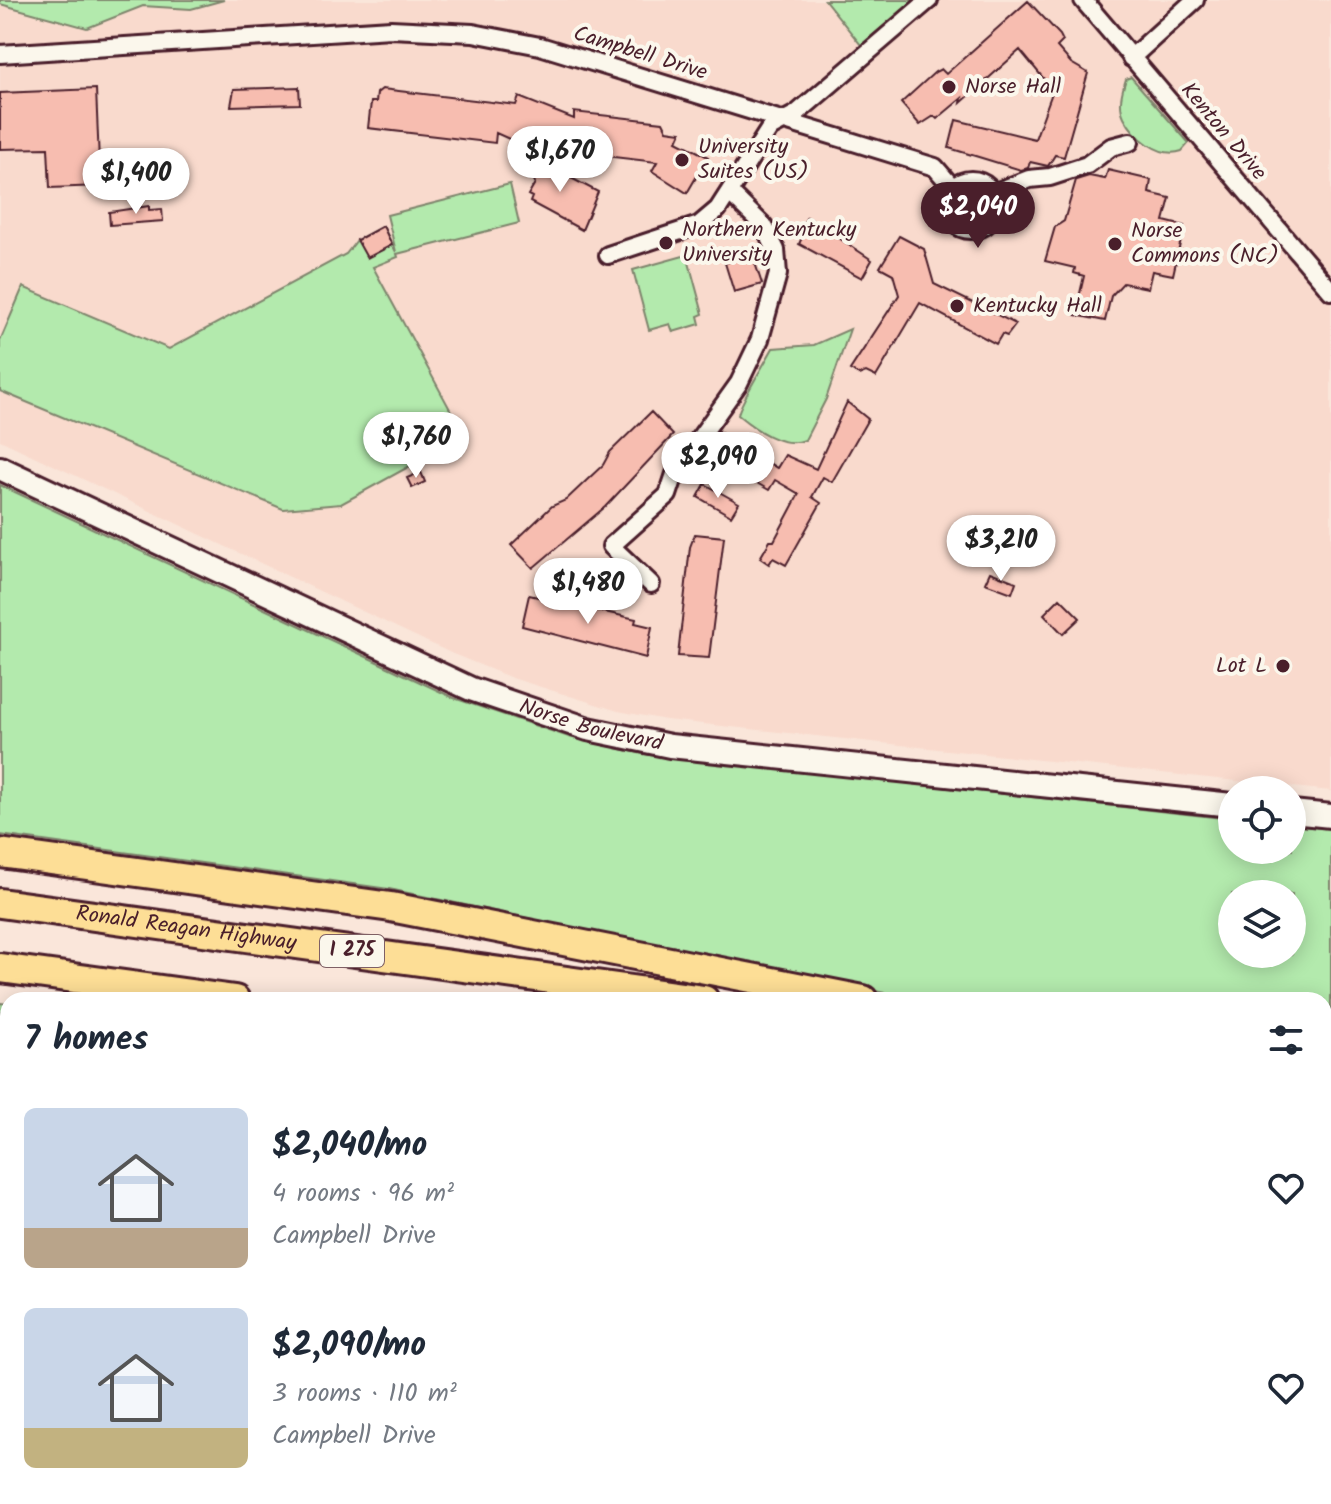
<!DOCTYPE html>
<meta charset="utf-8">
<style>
body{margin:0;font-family:Kalam,sans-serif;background:#f6f6f7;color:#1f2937;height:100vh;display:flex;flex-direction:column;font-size:30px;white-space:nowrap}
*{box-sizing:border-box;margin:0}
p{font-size:26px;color:#747a83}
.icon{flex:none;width:44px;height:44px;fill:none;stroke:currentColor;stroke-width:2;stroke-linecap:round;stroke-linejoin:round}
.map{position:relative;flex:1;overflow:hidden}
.sheet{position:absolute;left:0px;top:992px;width:1332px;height:512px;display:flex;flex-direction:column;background:#fff;border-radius:24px 24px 0 0;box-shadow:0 4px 20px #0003}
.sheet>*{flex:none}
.fabs{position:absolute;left:1218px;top:776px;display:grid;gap:16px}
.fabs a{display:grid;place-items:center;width:88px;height:88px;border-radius:50%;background:#fff;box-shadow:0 4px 20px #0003;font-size:40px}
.price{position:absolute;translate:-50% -68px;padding:0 18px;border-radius:28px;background:#fff;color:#222;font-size:26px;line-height:52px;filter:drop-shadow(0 2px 4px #0008)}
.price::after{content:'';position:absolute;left:50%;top:48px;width:24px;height:18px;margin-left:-12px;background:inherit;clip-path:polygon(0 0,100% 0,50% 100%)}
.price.current{background:#4a1f2b;color:#fff}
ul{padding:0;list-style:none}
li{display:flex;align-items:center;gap:24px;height:200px;padding:0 24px}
li span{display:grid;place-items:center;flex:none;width:224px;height:160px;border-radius:12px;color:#555}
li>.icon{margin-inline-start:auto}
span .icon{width:96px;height:96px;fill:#fffc;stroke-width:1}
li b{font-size:34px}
h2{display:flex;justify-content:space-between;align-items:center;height:96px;padding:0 24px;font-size:34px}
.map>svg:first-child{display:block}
</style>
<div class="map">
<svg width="1331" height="1504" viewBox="0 0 1331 1504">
<rect width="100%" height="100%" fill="#fae6da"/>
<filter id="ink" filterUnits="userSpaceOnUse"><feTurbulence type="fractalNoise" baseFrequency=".0125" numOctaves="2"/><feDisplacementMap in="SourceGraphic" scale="16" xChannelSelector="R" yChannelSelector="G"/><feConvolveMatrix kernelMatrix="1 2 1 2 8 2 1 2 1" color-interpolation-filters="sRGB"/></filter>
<g filter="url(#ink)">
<!-- built -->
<path fill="#f9dacd" d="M224,0H825L861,45L915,0H1331V791L666,720L618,711L512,678L453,654L0,440V4L87,28L143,6L191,9Z"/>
<!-- green -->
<path fill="#b3eaad" stroke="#7e846c" stroke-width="2" fill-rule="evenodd" d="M0,0H224L191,9L143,6L87,28L0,4Z
M825,0H915L861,45Z
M1131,77L1189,143L1182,151C1160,159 1134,137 1124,117C1118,105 1122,91 1126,79Z
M510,184L519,223L397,254L398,257L373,267L458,424L452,443L341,504L283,509L0,391V341L23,287L169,349L346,254L357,240L383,226L396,252L387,215Z
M687,255L703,314L698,316L700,324L673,332L670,324L649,330L633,270Z
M850,329L826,399L805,440C782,449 755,429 738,415C738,406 766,361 773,348L814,345Z
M0,485L454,698L569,737L643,754L1232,819V850H1292V825L1331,829V1063L1324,1062V1000H918L389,889L0,835ZM1232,894H1292V954H1232Z
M0,1003L8,1004V1215L0,1205Z
M1324,1173H1331V1504H1186L1163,1496H1324Z
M113,1496H179L182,1504H114Z
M412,1496H820L822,1504H416Z
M1082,1496H1138L1134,1504H1100Z"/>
<!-- building -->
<path fill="#f7bdb0" stroke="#4a1f2b" stroke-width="2" d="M1028,1L1060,35L1063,41L1057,47L1071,63L1088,73L1064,157L1055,155L1048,166L1030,162L1028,168L1021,170L949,148L956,120L1035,139L1053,90L1020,50L961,103L962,98L937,119L934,116L920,125L901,103L935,72L941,69L946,74Z
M299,87L300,104L231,106L234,89Z
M96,89L100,186L50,188L48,148L0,149V93Z
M382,89L516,105L519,97L574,119V112L663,122L667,130L681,132L677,141L708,157L687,193L652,171L657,162L527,147L496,133L495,143L368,128L371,102H376L377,93Z
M527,155L598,192L582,230L530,202L532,197L528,195L535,183L533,176L525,172Z
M1108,170L1151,180L1149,193L1170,198L1164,221L1184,226L1173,275L1152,271L1148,288L1123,283L1111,296L1105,321L1075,315L1084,276L1074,273L1075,268L1045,261L1055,227L1064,221L1076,180L1089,176L1105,179Z
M149,206V210L162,209L163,221L110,225L109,212Z
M807,217L872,260L862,278L799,244L804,233L799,231Z
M383,226L392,245L367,258L357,240Z
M899,236L924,249L934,284L1016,324L1007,336L1002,334L996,344L920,303L876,377L866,372L859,375L850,370L899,295L893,274L880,267Z
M752,254L762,284L734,292L725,263Z
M847,402L868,419L832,482L823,477L812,497L821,503L786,565L773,558L769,564L760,558L770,541H774L799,494L775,480L769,490L706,454L710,443L718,431L777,468L785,455L816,469Z
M651,412L673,435L605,507L533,568L511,545L552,506L566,500L587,480L603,465L610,452Z
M421,472L425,482L412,488L407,478Z
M705,484L739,503L731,516L698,497Z
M695,534L724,537L709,658L678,656L690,547Z
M990,572L1016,582L1012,593L985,583Z
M529,595L636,619L635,623L652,627L646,658L522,626Z
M1060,598L1080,618L1063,634L1044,614Z"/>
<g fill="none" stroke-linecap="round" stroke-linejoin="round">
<defs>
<path id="street" d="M1083,0L1331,291
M0,54L391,29L473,33L540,46L935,167L953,188
M1131,58L1195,0
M946 205a25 25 0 1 1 50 0a25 25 0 1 1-50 0Z
M993,193L1029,179L1050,177L1087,165L1111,147L1130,142
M608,255L699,225L718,209L770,128L796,114L929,0
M651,584L611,546L668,495L676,471L739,383L760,339L778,274L776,250L764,226L729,192
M5,1319L8,1420
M11,1496V1504"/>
<g id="secondary">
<path id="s1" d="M0,468L471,689L588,729L670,746L1232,805"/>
<path d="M1292,812L1331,816"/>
</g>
<g id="highway">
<path d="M0,853L391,907L863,1000"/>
<path id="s2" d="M0,903L704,1000"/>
<path d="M0,968L235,1000"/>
<path d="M1324,1084L1331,1085"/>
<path d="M1324,1149L1331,1150"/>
</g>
</defs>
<!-- street casing -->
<use href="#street" stroke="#4a1f2b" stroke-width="22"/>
<!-- secondary casing -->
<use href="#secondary" stroke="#4a1f2b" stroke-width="28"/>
<!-- highway casing -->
<use href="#highway" stroke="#4a1f2b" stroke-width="34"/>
<!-- street -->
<use href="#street" stroke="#fbf7ec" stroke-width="16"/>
<!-- secondary -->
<use href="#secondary" stroke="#fbf7ec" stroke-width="22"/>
<!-- highway -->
<use href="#highway" stroke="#fdde96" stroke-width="28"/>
</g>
</g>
<!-- markers -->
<g fill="#4a1f2b" stroke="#fbf7ec" stroke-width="3">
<circle cx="949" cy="87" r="8"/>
<circle cx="682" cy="160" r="8"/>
<circle cx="666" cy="243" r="8"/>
<circle cx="1115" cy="244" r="8"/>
<circle cx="957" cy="306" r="8"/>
<circle cx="1283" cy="666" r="8"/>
</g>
<g text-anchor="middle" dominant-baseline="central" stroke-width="8" stroke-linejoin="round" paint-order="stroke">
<!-- shield labels -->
<rect fill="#fbf7ec" stroke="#7f6065" stroke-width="2" x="320" y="935" width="64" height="32" rx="6"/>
<g font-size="20" font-weight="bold" fill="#4a1f2b">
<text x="352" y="951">I 275</text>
</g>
<!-- street labels -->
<g font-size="22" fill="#4a1f2b" stroke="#fbf7ec">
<text transform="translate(640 54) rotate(17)">Campbell Drive</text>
<text transform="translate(1223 132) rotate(50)">Kenton Drive</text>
<text stroke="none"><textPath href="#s1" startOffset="646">Norse Boulevard</textPath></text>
<text stroke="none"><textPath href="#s2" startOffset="188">Ronald Reagan Highway</textPath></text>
</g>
<!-- poi labels -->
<g font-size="22" fill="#4a1f2b" stroke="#fbf7ec" text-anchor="start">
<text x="965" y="87">Norse Hall</text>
<text x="698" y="147">University<tspan x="698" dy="25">Suites (US)</tspan></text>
<text x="682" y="230">Northern Kentucky<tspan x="682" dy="25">University</tspan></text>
<text x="1131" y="231">Norse<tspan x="1131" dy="25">Commons (NC)</tspan></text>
<text x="973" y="306">Kentucky Hall</text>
<text x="1267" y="666" text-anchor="end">Lot L</text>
</g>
</g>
</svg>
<div class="fabs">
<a><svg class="icon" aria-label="locate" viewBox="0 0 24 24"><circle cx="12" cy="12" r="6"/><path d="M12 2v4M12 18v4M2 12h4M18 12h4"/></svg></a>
<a><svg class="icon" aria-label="layers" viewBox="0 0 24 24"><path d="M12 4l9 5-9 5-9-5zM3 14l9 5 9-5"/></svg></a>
</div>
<b class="price" style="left:560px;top:194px">$1,670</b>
<b class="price" style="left:136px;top:216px">$1,400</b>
<b class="price current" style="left:978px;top:250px">$2,040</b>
<b class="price" style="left:416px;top:480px">$1,760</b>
<b class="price" style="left:718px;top:500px">$2,090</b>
<b class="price" style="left:1001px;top:583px">$3,210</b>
<b class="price" style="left:588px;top:626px">$1,480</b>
<section class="sheet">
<h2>7 homes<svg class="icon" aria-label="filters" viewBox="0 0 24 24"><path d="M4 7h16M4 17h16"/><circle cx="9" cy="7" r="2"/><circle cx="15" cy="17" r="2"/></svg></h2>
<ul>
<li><span style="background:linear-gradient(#c9d6e8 75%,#b9a48a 0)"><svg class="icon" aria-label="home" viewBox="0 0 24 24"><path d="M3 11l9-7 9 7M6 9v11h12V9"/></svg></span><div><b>$2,040/mo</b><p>4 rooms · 96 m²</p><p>Campbell Drive</p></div><svg class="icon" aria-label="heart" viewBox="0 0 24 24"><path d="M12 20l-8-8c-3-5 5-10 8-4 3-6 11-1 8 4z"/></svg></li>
<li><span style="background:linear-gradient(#c9d6e8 75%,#c2b280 0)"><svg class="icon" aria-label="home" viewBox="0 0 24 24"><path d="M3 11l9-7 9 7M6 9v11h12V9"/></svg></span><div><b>$2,090/mo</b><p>3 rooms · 110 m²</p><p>Campbell Drive</p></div><svg class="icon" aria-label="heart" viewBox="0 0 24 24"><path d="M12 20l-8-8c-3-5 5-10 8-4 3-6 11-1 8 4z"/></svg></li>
</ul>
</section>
</div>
